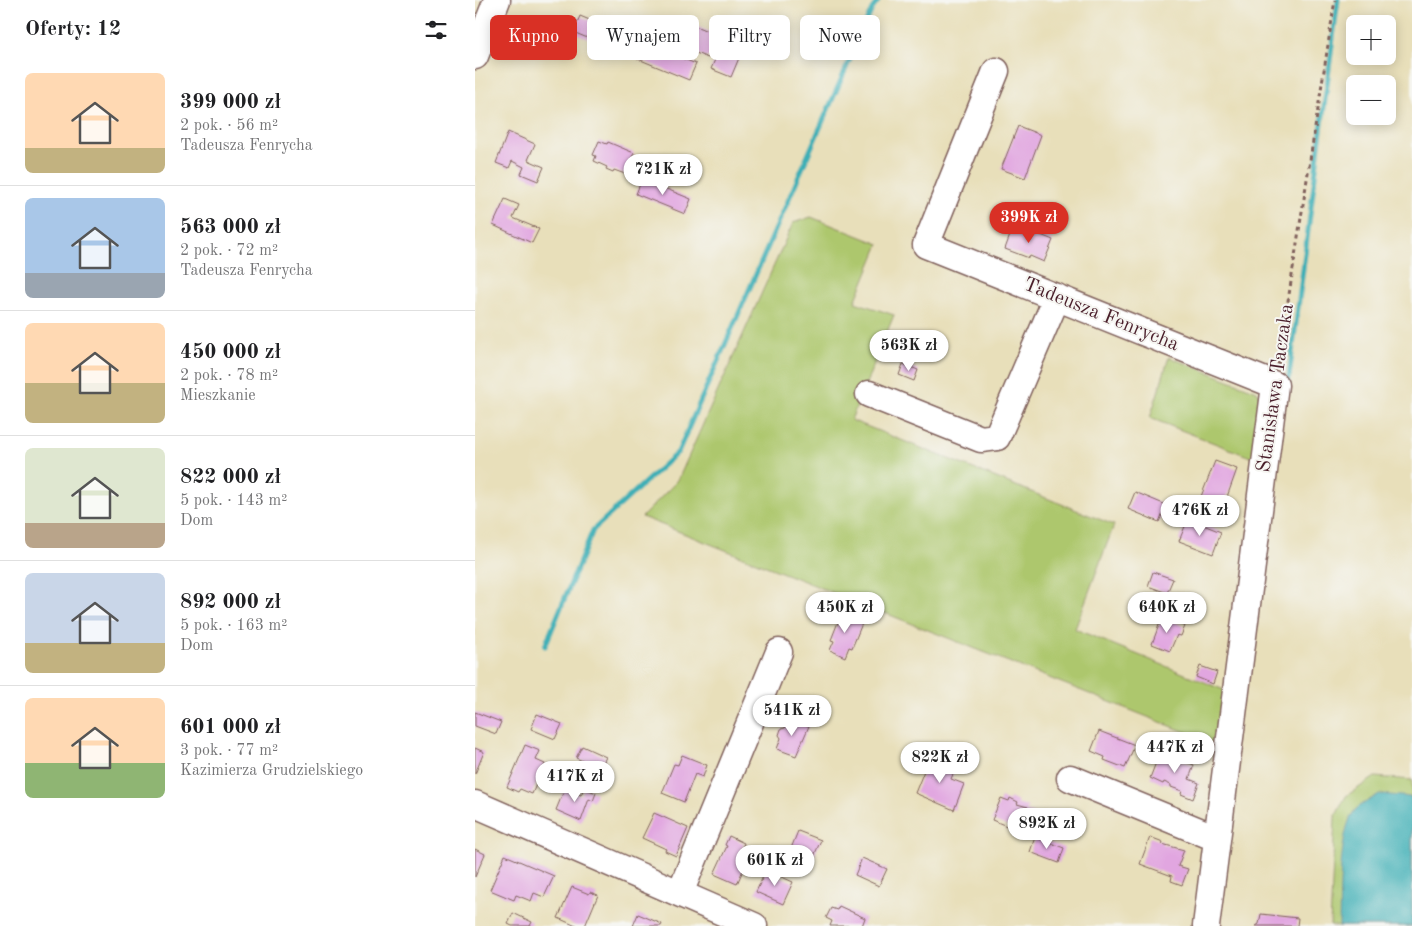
<!DOCTYPE html>
<html lang="pl">
<meta charset="utf-8">
<style>
body{margin:0;font-family:"Old Standard TT",serif;background:#f6f6f6;color:#202124;height:100vh;display:flex;flex-direction:column;font-size:19px;white-space:nowrap}
*{box-sizing:border-box;margin:0}
p{font-size:16px;color:#757577}
.icon{flex:none;width:28px;height:28px;fill:none;stroke:currentColor;stroke-width:2;stroke-linecap:round;stroke-linejoin:round}
.map{position:relative;flex:1;overflow:hidden}
.side{display:flex;flex-direction:column;background:#fff;width:475px}
.side>*{flex:none}
.banner{position:absolute;left:15px;top:15px;width:475px;height:45px;display:flex;gap:10px}
.tools{position:absolute;left:871px;top:15px;display:grid;gap:10px}
.tools a{display:grid;place-items:center;width:50px;height:50px;border-radius:8px;background:#fff;box-shadow:0 2px 12px #0003;font-size:25px}
.price{position:absolute;translate:-50% -42px;padding:0 11px;border-radius:18px;background:#fff;color:#222;font-size:16px;line-height:32px;filter:drop-shadow(0 1px 2px #0008)}
.price::after{content:'';position:absolute;left:50%;top:30px;width:15px;height:11px;margin-left:-8px;background:inherit;clip-path:polygon(0 0,100% 0,50% 100%)}
.price.active{background:#d93025;color:#fff}
ul{padding:0;list-style:none}
li{display:flex;align-items:center;gap:15px;height:125px;padding:0 25px}
li+li{border-top:1px solid #e0e0e0}
li span{display:grid;place-items:center;flex:none;width:140px;height:100px;border-radius:8px;color:#555}
li>.icon{margin-inline-start:auto}
span .icon{width:60px;height:60px;fill:#fffc;stroke-width:1}
li b{font-size:21px}
h2{display:flex;justify-content:space-between;align-items:center;height:60px;padding:0 25px;font-size:21px}
.tag{padding:0 18px;border-radius:8px;background:#fff;box-shadow:0 2px 12px #0003;font-size:18px;line-height:45px}
.tag.active{background:#d93025;color:#fff}
main{display:flex;flex:1;min-height:0}
.map>svg:first-child{display:block}
</style>
<main>
<section class="side">
<h2>Oferty: 12<svg class="icon" aria-label="filters" viewBox="0 0 24 24"><path d="M4 7h16M4 17h16"/><circle cx="9" cy="7" r="2"/><circle cx="15" cy="17" r="2"/></svg></h2>
<ul>
<li><span style="background:linear-gradient(#ffd9b3 75%,#c2b280 0)"><svg class="icon" aria-label="home" viewBox="0 0 24 24"><path d="M3 11l9-7 9 7M6 9v11h12V9"/></svg></span><div><b>399 000 zł</b><p>2 pok. · 56 m²</p><p>Tadeusza Fenrycha</p></div></li>
<li><span style="background:linear-gradient(#a9c7e8 75%,#9aa5b1 0)"><svg class="icon" aria-label="home" viewBox="0 0 24 24"><path d="M3 11l9-7 9 7M6 9v11h12V9"/></svg></span><div><b>563 000 zł</b><p>2 pok. · 72 m²</p><p>Tadeusza Fenrycha</p></div></li>
<li><span style="background:linear-gradient(#ffd9b3 60%,#c2b280 0)"><svg class="icon" aria-label="home" viewBox="0 0 24 24"><path d="M3 11l9-7 9 7M6 9v11h12V9"/></svg></span><div><b>450 000 zł</b><p>2 pok. · 78 m²</p><p>Mieszkanie</p></div></li>
<li><span style="background:linear-gradient(#dfe7d0 75%,#b9a48a 0)"><svg class="icon" aria-label="home" viewBox="0 0 24 24"><path d="M3 11l9-7 9 7M6 9v11h12V9"/></svg></span><div><b>822 000 zł</b><p>5 pok. · 143 m²</p><p>Dom</p></div></li>
<li><span style="background:linear-gradient(#c9d6e8 70%,#c2b280 0)"><svg class="icon" aria-label="home" viewBox="0 0 24 24"><path d="M3 11l9-7 9 7M6 9v11h12V9"/></svg></span><div><b>892 000 zł</b><p>5 pok. · 163 m²</p><p>Dom</p></div></li>
<li><span style="background:linear-gradient(#ffd9b3 65%,#8fb573 0)"><svg class="icon" aria-label="home" viewBox="0 0 24 24"><path d="M3 11l9-7 9 7M6 9v11h12V9"/></svg></span><div><b>601 000 zł</b><p>3 pok. · 77 m²</p><p>Kazimierza Grudzielskiego</p></div></li>
</ul>
</section>
<div class="map">
<svg width="937" height="926" viewBox="0 0 937 926">
<rect width="100%" height="100%" fill="#f6f6f2"/>
<filter id="ink" filterUnits="userSpaceOnUse"><feTurbulence type="fractalNoise" baseFrequency=".02" numOctaves="2"/><feDisplacementMap in="SourceGraphic" scale="10" xChannelSelector="R" yChannelSelector="G"/><feConvolveMatrix kernelMatrix="1 2 1 2 8 2 1 2 1" color-interpolation-filters="sRGB"/></filter>
<filter id="wash" filterUnits="userSpaceOnUse"><feTurbulence type="fractalNoise" baseFrequency=".0096" numOctaves="4" result="noise"/><feDisplacementMap in="SourceGraphic" scale="20" xChannelSelector="R" yChannelSelector="G"/><feGaussianBlur stdDeviation="1.12" result="paint"/><feColorMatrix in="noise" values="0 0 0 0 0 0 0 0 0 0 0 0 0 0 0 0 0 1.4 0 .05"/><feComposite in="paint" operator="in"/></filter>
<g filter="url(#wash)">
<rect width="100%" height="100%" fill="#e8dfba"/>
<!-- green -->
<path fill="#adc76d" stroke="#7c734c" d="M336,217L404,244L380,302L419,315L376,420L639,525L600,629L749,690L741,744L167,517L203,480L318,223Z
M694,357L782,391L791,409L783,460L675,418Z
M900,777L937,780V926H855L860,817L871,796Z"/>
<!-- water -->
<path fill="#3eafb6" stroke="#446770" d="M904,794L937,797V926H864C865,900 863,827 881,809C888,803 897,799 904,794Z"/>
<g fill="none" stroke-linecap="round" stroke-linejoin="round">
<!-- stream -->
<path stroke="#3eafb6" stroke-width="5" d="M812,392L863,0
M70,646L118,530L203,452L397,9L404,0"/>
</g>
<g id="blocks">
<!-- building -->
<path fill="#e1a6e0" d="M105,16L221,64L214,80L98,32Z
M213,23L242,35L233,58L204,46Z
M244,50L264,58L256,77L236,69Z
M543,126L566,135L550,178L526,169Z
M33,132L60,144L53,160L69,167L63,181L46,174L49,167L37,161L34,168L21,163Z
M124,141L132,144L133,142L159,153L150,174L139,170L138,172L131,169L132,167L119,161L121,156L118,155Z
M167,179L216,199L210,214L161,194Z
M30,199L44,205L38,218L64,229L57,243L18,225Z
M539,224L578,240L569,262L555,256L554,258L530,249Z
M428,364L443,370L439,381L424,375Z
M740,461L762,469L748,508L725,499Z
M660,492L691,505L684,522L653,509Z
M713,519L746,532L738,554L704,541Z
M678,572L698,579L692,593L673,586Z
M367,612L388,621L377,648L374,647L370,657L355,650L359,641L356,640Z
M687,617L710,626L706,636L702,635L695,651L677,644Z
M725,666L742,672L738,684L721,677Z
M0,712L26,722L21,734L0,726Z
M62,714L87,724L80,739L56,729Z
M314,718L334,726L321,756L302,749L306,738L304,735L306,729L310,728Z
M624,731L660,745L650,768L629,760L630,757L616,751Z
M50,745L65,751L61,760L70,764L57,794L45,789L43,792L32,787Z
M107,746L131,757L125,769L101,758Z
M0,748L9,752L0,774Z
M685,752L719,765L714,779L724,783L718,799L706,794L707,791L696,787V785L689,782L688,784L675,778Z
M207,755L232,765L228,777L220,774L209,802L187,793L199,764L203,765Z
M455,756L481,767L476,779L489,784L479,810L440,793Z
M90,788L106,795L109,788L121,793L118,801L114,799L106,821L81,810Z
M526,798L534,801L535,798L543,802L542,804L553,807L551,811L561,815L554,835L517,820Z
M179,813L213,828L201,856L190,851L191,849L167,838Z
M323,831L346,840L335,865L313,856Z
M254,836L269,843L266,851L275,854L262,884L239,874L252,846L250,845Z
M560,837L589,848L584,863L555,852Z
M675,837L688,842L687,844L709,850L703,866L713,869L707,885L696,881L697,876L665,864Z
M0,849L10,854L0,877Z
M30,855L79,876L69,897L59,893L56,901L41,895L39,900L15,890Z
M387,858L412,869L404,886L380,875Z
M291,870L318,882L308,904L281,892Z
M97,887L114,894L115,892L123,895L110,926H101L83,918Z
M364,906L390,918L387,926H355L357,921L351,918L356,908L362,910Z
M38,913L57,922L55,926H37L33,924Z
M163,914L187,924L186,926H158Z
M786,914L823,918L822,926H781L784,924Z"/>
</g>
</g>
<g filter="url(#ink)">
<use href="#blocks" fill-opacity="0" stroke="#81625d" stroke-width="1"/>
<g fill="none" stroke-linecap="round" stroke-linejoin="round">
<defs>
<path id="minor" d="M0,56L22,0
M521,71L451,245L800,385L731,926
M394,394L506,439L522,437L582,297
M595,778L741,838
M0,804L279,926
M205,893L304,652"/>
</defs>
<!-- minor casing -->
<use href="#minor" stroke="#81625d" stroke-width="29"/>
<!-- path -->
<path stroke="#81625d" stroke-width="3" stroke-dasharray="4 4" stroke-linecap="butt" d="M803,365L860,0"/>
<!-- minor -->
<use href="#minor" stroke="#fff" stroke-width="26"/>
</g>
</g>
<g text-anchor="middle" dominant-baseline="central" stroke-width="4" stroke-linejoin="round" paint-order="stroke">
<!-- street labels -->
<g font-size="20" fill="#4a1f2b" stroke="#f6f6f2">
<text transform="translate(626 315) rotate(22)">Tadeusza Fenrycha</text>
<text transform="translate(801 388) rotate(-82)">Stanisława Taczaka</text>
</g>
</g>
</svg>
<div class="tools">
<a>+</a>
<a>−</a>
</div>
<b class="price" style="left:188px;top:196px">721K zł</b>
<b class="price active" style="left:554px;top:244px">399K zł</b>
<b class="price" style="left:434px;top:372px">563K zł</b>
<b class="price" style="left:725px;top:537px">476K zł</b>
<b class="price" style="left:370px;top:634px">450K zł</b>
<b class="price" style="left:692px;top:634px">640K zł</b>
<b class="price" style="left:317px;top:737px">541K zł</b>
<b class="price" style="left:700px;top:774px">447K zł</b>
<b class="price" style="left:465px;top:784px">822K zł</b>
<b class="price" style="left:100px;top:803px">417K zł</b>
<b class="price" style="left:572px;top:850px">892K zł</b>
<b class="price" style="left:300px;top:887px">601K zł</b>
<div class="banner">
<a class="tag active">Kupno</a>
<a class="tag">Wynajem</a>
<a class="tag">Filtry</a>
<a class="tag">Nowe</a>
</div>
</div>
</main>
